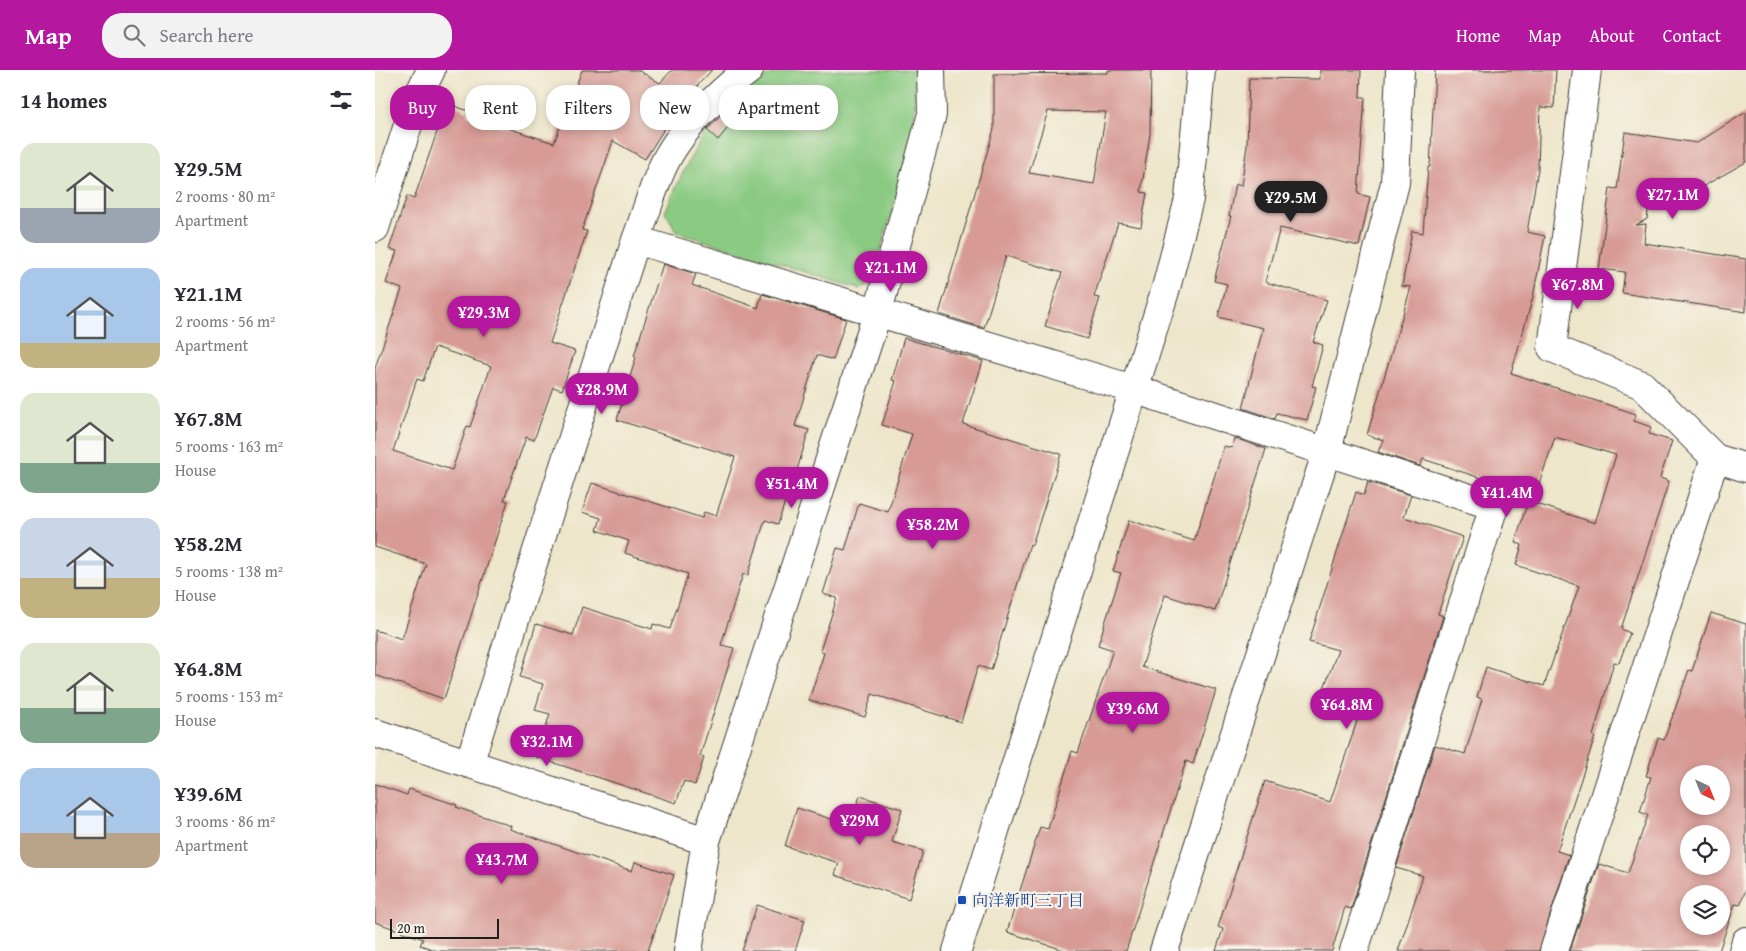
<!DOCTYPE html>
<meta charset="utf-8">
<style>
body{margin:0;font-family:"Gentium Book Plus","Noto Serif JP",serif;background:#f2f2f3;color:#2b2b33;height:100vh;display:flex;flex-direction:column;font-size:19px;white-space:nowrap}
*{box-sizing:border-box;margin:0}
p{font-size:16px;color:#7c7c81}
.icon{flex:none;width:28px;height:28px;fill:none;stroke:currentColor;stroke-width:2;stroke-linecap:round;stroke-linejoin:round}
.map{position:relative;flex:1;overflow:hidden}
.panel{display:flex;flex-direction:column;background:#fff;width:375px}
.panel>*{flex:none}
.guide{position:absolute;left:15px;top:15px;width:475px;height:45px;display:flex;gap:10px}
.needle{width:32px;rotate:137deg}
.controls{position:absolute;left:1305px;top:695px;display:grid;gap:10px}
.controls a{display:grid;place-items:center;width:50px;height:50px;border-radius:50%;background:#fff;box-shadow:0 2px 8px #0003;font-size:25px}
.scale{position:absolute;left:15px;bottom:12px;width:109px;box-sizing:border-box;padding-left:5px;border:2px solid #1c1c1c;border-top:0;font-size:14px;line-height:18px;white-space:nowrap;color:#1c1c1c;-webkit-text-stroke:4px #f7f3e8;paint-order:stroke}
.price{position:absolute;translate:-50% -42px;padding:0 11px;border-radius:18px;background:#b5179e;color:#fff;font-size:16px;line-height:32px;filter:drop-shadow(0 1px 2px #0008)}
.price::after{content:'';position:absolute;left:50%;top:30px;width:15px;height:11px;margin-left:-8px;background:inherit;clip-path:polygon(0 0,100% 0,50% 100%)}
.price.on{background:#222;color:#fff}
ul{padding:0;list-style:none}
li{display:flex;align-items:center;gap:15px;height:125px;padding:0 20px}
li span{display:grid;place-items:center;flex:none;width:140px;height:100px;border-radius:15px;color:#555}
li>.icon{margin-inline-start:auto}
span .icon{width:60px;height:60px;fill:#fffc;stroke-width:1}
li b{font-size:21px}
h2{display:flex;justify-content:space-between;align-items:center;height:60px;padding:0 20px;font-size:21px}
.pill{padding:0 18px;border-radius:20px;background:#fff;box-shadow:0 2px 8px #0003;font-size:18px;line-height:45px}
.pill.on{background:#b5179e;color:#fff}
header{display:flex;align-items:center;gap:30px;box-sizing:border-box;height:70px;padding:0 25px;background:#b5179e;color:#fff}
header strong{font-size:24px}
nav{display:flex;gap:28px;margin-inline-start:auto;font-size:18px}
.search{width:350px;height:45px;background:#f2f2f3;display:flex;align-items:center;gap:12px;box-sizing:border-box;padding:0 18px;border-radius:20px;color:#7c7c81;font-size:19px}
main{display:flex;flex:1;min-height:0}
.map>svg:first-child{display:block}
</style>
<header>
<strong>Map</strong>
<div class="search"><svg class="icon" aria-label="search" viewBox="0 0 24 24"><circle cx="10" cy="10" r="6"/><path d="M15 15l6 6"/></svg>Search here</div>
<nav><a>Home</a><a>Map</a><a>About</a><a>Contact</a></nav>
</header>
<main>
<section class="panel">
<h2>14 homes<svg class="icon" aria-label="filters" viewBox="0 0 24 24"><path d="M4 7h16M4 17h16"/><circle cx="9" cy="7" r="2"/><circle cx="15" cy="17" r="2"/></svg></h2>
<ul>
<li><span style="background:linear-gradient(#dfe7d0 65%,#9aa5b1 0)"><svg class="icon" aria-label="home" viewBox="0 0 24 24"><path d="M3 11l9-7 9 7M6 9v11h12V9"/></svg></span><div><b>¥29.5M</b><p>2 rooms · 80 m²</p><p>Apartment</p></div></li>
<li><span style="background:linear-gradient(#a9c7e8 75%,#c2b280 0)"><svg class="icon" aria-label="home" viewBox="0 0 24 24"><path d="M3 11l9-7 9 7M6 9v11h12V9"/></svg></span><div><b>¥21.1M</b><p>2 rooms · 56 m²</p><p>Apartment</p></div></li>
<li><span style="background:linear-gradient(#dfe7d0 70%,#7fa58c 0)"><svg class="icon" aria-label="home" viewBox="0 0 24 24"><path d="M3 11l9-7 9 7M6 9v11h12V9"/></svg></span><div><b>¥67.8M</b><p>5 rooms · 163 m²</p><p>House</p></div></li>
<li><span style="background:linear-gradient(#c9d6e8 60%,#c2b280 0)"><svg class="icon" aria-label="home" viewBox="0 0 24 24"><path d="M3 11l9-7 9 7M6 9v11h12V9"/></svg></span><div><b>¥58.2M</b><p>5 rooms · 138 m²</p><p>House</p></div></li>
<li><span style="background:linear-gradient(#dfe7d0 65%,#7fa58c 0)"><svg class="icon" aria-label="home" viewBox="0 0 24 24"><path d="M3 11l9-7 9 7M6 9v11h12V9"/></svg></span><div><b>¥64.8M</b><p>5 rooms · 153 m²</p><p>House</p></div></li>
<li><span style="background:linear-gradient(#a9c7e8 65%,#b9a48a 0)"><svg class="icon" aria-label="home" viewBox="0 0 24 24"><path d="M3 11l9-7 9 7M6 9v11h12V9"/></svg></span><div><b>¥39.6M</b><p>3 rooms · 86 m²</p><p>Apartment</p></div></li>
</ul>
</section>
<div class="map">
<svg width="1371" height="881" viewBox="0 0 1371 881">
<rect width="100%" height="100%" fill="#f7f3e8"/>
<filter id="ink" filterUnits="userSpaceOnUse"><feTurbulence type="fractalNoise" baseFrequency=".02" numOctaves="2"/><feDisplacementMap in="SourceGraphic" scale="10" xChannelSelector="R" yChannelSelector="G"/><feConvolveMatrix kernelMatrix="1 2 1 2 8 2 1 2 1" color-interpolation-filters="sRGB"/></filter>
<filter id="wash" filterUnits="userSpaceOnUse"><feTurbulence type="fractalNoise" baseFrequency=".0096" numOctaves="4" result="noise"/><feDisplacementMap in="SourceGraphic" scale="20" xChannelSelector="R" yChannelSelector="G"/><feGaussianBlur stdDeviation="1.12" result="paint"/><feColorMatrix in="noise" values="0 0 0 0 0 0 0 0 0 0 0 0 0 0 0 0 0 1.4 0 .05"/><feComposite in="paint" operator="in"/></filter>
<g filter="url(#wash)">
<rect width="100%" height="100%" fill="#eee6cb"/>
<!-- green -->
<path fill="#8aca82" stroke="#53734f" d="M403,0H541L539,68L496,212L484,219L302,162L290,142C309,99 327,56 364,25C375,15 390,8 403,0Z"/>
<g id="blocks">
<!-- building -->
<path fill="#d79a94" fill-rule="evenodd" d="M207,0H263L285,13L297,0H337L322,16L326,20L307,40L303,37L270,89L238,71L207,160L212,161L175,273L200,281L187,320L178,317L159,370L151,367L129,430L133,431L69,629L0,605V560L27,569L51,494L0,477V298L27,219L11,213L22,181L14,179L32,126L39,129L63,59L57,57L67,31L93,41L92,45L179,73ZM60,277L116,296L95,357L92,356L77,400L18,381L42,309L48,311Z
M733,0H776L775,64L766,122L772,123L766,157L743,153L719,227L725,228L712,269L670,256L687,203L631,186L609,258L564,244L619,59V4L733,3ZM673,41L731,42L719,114L654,103Z
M945,0H986L985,27H990L983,124L995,127L984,176L905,158L890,212L952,230L938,272L948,275L937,316L941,317L932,350L902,343L900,349L868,338L888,258L843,247L852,214L839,211L856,146H854L860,114L866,116L872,76L874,8L945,9Z
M1060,0H1181L1179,38L1165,37L1163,99L1152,162L1170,166L1158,227L1136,303L1261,344L1259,351L1276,357L1274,364L1297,371L1285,408L1294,411L1246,559L1255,563L1244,593L1239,592L1218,666L1220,667L1182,781L1194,785L1164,881H1023L1048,806L1021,798L1060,675L1090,684L1107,629L1102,627L1111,597L1169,616L1204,516L1141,495L1147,475L1140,472L1153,431L1220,453L1241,385L1180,367L1160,426L1048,389L1045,396L1003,382L1008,370L992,365L1036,217L1027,216L1037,161L1048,163L1053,97H1055Z
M351,40L361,48L343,70L332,60Z
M1371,42V92L1327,117L1276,115L1272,149L1261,155L1271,154L1269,173L1371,189V242L1247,223L1250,202L1224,199L1235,118L1242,119L1250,62L1322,73Z
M288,194L321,204L317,215L383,238L387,224L471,249L458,290L442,285L420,356L434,360L422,400L420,399L403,454L390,450L373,505L368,504L346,575L359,578L325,686L329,688L320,715L309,711L301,733L161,687L175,644L160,640L168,614L145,607L161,554L198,565L207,537L277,559L278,554L295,559L313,504L250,483L254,471L222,460L226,448L207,442L217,413L327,448L329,442L341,446L360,387L242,350L261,287L259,286Z
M529,268L608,291L588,354L686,384L657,475L655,474L616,600L603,596L586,652L497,624L490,647L434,630L449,583L445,581L462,528L448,524L462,478L470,480L484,433L513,442L537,364L507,355L521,311L517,310Z
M859,368L891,379L840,541L790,525L767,597L841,620L818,694L811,691L751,881H692L632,862L665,757L673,759L697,681L703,683L738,580L723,575L746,503L738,501L754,450L819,471L849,376L857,378Z
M993,412L1036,425L1029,447L1088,467L1063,544L1068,546L976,839L970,837L957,881H841L848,859L843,857L890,711L955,732L985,642L946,626L963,580L934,572L981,422L989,425Z
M1336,543L1371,554V819L1365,835L1360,834L1344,881H1195L1224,794L1253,803L1273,745L1265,742L1276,707L1271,706L1283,668L1289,670L1314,600L1317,601ZM1314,704H1346V736H1314ZM1314,764H1346V796H1314ZM1314,824H1346V856H1314Z
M0,714L32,725L34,719L82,735L81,737L136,756L135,759L257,801L260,792L299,805L273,881H63L45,875L48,869L0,852Z
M485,726L527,739L517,772L548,781L534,829L460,805L464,793L410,776L422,738L475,755Z
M382,835L430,850L420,881H367Z"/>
</g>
</g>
<g filter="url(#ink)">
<use href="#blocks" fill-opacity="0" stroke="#3c3a36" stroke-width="1"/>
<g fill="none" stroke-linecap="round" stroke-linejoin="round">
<defs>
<path id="minor" d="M1212,0L1177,278L1267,315L1340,388L1371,398
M0,158L41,30L56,0
M261,170L758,319L1119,436L979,881
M0,663L331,771
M94,694L261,170C271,144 278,115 291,90C307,59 346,20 374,0
M313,881L331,771L503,241L557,44L556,0
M582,881L791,218L814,129L826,0
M789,881L952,381L1020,113L1025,0
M1179,881L1340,388
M1368,881L1371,871"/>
</defs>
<!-- minor casing -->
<use href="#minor" stroke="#3c3a36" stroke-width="30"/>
<!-- minor -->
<use href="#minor" stroke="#fff" stroke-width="28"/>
</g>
</g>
<!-- markers -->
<rect fill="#1a4fb4" stroke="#f7f3e8" stroke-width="2" x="582" y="825" width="10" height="10" rx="2.5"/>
<g text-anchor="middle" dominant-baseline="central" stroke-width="4.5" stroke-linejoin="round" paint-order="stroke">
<!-- transit labels -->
<g font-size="16" fill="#164399" stroke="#f7f3e8" text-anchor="start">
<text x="597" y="830">向洋新町三丁目</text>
</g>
</g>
</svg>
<div class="controls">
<a><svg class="needle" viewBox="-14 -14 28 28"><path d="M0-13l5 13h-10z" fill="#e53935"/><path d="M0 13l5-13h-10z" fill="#7c7c81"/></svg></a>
<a><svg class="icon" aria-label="locate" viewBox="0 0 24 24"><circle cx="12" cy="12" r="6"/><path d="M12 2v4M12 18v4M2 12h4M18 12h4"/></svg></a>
<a><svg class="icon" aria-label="layers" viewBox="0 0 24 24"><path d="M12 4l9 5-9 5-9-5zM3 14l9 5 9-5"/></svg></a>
</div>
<div class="scale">20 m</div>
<b class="price" style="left:1298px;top:150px">¥27.1M</b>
<b class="price on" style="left:916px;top:153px">¥29.5M</b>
<b class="price" style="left:516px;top:223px">¥21.1M</b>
<b class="price" style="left:1203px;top:240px">¥67.8M</b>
<b class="price" style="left:109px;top:268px">¥29.3M</b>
<b class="price" style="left:227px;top:345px">¥28.9M</b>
<b class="price" style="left:417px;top:439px">¥51.4M</b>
<b class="price" style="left:1132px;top:448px">¥41.4M</b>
<b class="price" style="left:558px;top:480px">¥58.2M</b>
<b class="price" style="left:972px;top:660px">¥64.8M</b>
<b class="price" style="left:758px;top:664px">¥39.6M</b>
<b class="price" style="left:172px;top:697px">¥32.1M</b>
<b class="price" style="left:485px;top:776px">¥29M</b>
<b class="price" style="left:127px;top:815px">¥43.7M</b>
<div class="guide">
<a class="pill on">Buy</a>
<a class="pill">Rent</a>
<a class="pill">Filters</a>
<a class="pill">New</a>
<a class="pill">Apartment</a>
</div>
</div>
</main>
